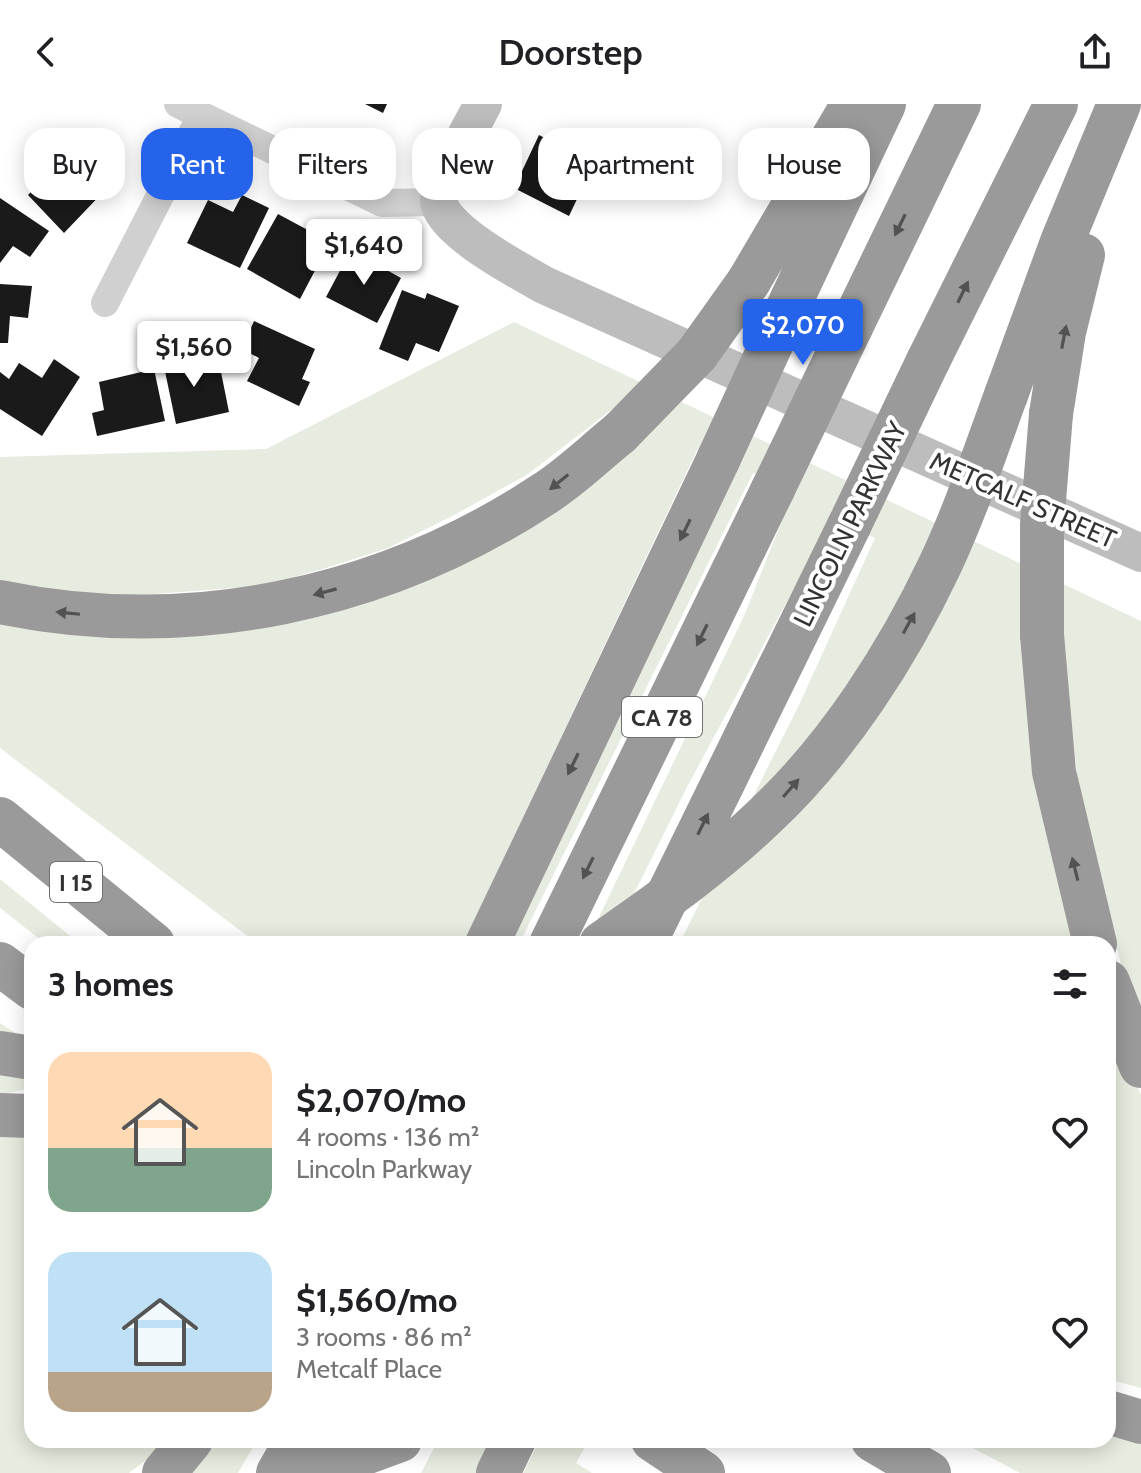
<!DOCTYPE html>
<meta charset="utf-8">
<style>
body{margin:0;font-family:Cabin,sans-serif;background:#f2f2f2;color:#202124;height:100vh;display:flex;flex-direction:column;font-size:30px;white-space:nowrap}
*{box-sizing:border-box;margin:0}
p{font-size:26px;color:#757577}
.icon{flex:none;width:44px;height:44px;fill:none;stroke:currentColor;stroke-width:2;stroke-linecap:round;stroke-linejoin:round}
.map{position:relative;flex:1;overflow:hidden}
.panel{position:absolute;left:24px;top:832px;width:1092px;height:512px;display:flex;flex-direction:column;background:#fff;border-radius:24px;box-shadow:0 4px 20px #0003}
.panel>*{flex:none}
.guide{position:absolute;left:24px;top:24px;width:1094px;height:72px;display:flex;gap:16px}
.price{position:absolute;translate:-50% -68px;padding:0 18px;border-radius:8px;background:#fff;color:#222;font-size:26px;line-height:52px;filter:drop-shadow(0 2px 4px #0008)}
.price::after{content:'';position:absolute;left:50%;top:48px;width:24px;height:18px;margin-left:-12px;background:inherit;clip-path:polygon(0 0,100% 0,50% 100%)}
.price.active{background:#2563eb;color:#fff}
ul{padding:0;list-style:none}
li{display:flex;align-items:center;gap:24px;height:200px;padding:0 24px}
li span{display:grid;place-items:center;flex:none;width:224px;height:160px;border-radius:24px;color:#555}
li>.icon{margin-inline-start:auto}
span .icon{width:96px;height:96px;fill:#fffc;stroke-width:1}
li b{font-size:34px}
h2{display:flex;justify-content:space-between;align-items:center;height:96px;padding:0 24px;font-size:34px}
.pill{padding:0 28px;border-radius:24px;background:#fff;box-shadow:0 4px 20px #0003;font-size:28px;line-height:72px}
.pill.active{background:#2563eb;color:#fff}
header{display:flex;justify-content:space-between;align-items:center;height:104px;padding:0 24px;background:#fff;font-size:36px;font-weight:600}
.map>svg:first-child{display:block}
</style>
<header><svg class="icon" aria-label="back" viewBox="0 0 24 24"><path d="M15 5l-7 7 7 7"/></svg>Doorstep<svg class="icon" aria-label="share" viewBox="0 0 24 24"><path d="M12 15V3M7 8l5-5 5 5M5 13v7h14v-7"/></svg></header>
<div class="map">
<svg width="1141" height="1369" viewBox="0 0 1141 1369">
<rect width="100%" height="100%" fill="#fff"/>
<!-- green -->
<path fill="#e6ecdf" d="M514,218L1141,517V914L1123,868L1082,706L1070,615L1021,495C1020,612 1056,727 1081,840H679L799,601L875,434L832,414L687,683L609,840H586L744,512L793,389L753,369L519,840H502L733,363L697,346L463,840H258L0,644V515L223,526L319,513L402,486L649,324L611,306L528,370L458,409L388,444L326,464L262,482L126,492L75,491L0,480V353L266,345Z
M0,775L75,836L81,840H46L0,804Z
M1108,915L1141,991V1284L1108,1275Z
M0,919L32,940V984L0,991Z
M0,1029L32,1030V1336H163L150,1353L129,1369H0Z
M1108,1328L1141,1337V1369H1020L958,1336H1108Z
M207,1336H257L238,1369H181Z
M438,1336H498L479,1369H421Z
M540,1336H589L576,1359L592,1369H523Z"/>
<!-- building -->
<path fill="#1a1a1a" d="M365,0H387L383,9Z
M539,31L594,59L569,112L514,84Z
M70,47L107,84L64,129L28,91Z
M242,91L269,104L240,164L187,139L208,96L233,108Z
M0,94L49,127L30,153L13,142L0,159Z
M278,110L330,138L300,195L247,165Z
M351,146L401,174L377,219L326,193Z
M0,180L32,182L28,214L10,212L8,239H0Z
M402,186L425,195L427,189L459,202L439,248L416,239L408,257L379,245Z
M254,217L315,245L302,275L310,278L299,302L247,277L259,254L242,245Z
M191,247L195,269L220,263L229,308L176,320L162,253Z
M54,255L80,273L42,332L0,305V268L9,275L19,259L42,274Z
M154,265L165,317L97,332L92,309L104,306L99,278Z"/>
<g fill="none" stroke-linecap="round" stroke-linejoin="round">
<!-- street -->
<path stroke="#d0d0d0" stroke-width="28" d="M178,0L382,99L439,98
M105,199L201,12"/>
<!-- secondary -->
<path stroke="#bdbdbd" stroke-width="38" d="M483,0C473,19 439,79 439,97C441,126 520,167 544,181L1141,449"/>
<!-- highway -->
<path stroke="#9a9a9a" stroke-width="44" d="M749,177L853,0
M792,195L884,0
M851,223L959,0
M928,257L1056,0
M1006,291L1062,138L1119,0
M1051,310L1064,228L1083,151
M0,498C189,537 383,496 544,390C571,373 595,349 620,329
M1042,531L1054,668L1095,840
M0,715L153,840
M487,840L718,356
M551,840L773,385
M644,840L849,422
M0,860L32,884
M1108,878L1141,962
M0,949L32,954
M0,1011L32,1012
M1108,1308L1141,1318
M653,1336L703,1369
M873,1336L929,1369
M164,1369L191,1336
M278,1369L297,1336
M498,1369L514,1336"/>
<!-- highway-bridge -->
<path stroke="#9a9a9a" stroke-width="44" d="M620,329L697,250L749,177
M718,356L792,195
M773,385L851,223
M849,422L928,257
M1042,531V421L1051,310
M601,840C658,800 714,761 764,713C837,645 898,550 940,461C966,406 985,348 1006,291
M311,1369L400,1336"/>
</g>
<!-- one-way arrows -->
<defs><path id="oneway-solid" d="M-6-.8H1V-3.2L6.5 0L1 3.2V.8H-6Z" transform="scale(2)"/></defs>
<g fill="#525252">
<use href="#oneway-solid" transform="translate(900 121) rotate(116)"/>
<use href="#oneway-solid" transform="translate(963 188) rotate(-64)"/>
<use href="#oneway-solid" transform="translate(1064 233) rotate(-79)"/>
<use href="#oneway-solid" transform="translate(559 378) rotate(141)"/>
<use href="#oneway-solid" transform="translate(685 426) rotate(116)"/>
<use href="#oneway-solid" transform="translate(325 488) rotate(165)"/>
<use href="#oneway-solid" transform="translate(68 509) rotate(-174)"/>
<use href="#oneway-solid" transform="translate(909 519) rotate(-61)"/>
<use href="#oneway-solid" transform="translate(702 531) rotate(116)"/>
<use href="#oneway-solid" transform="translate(573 660) rotate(116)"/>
<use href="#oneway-solid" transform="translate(791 684) rotate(-49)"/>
<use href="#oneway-solid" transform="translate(703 720) rotate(-64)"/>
<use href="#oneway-solid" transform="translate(588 764) rotate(116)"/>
<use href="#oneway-solid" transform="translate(1075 765) rotate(-104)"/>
</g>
<g text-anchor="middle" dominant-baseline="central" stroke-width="8" stroke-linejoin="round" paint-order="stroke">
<!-- shield labels -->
<g fill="#fff" stroke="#707070" stroke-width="2">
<rect x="622" y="593" width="80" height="40" rx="6"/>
<rect x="50" y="758" width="52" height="40" rx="6"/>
</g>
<g font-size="24" font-weight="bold" fill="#333">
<text x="662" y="613">CA 78</text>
<text x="76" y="778">I 15</text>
</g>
<!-- street labels -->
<g font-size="26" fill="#333" stroke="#fff">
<text transform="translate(1023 396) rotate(24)">METCALF STREET</text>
<text transform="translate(850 420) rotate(-64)">LINCOLN PARKWAY</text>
</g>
</g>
</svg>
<b class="price" style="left:364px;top:183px">$1,640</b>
<b class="price active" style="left:803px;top:263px">$2,070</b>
<b class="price" style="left:194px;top:285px">$1,560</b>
<div class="guide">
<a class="pill">Buy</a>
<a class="pill active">Rent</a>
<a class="pill">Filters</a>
<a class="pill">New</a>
<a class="pill">Apartment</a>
<a class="pill">House</a>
</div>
<section class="panel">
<h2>3 homes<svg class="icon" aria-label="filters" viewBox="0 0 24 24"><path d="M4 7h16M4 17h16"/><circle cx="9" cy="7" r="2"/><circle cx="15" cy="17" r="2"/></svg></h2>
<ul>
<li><span style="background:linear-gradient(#ffd9b3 60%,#7fa58c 0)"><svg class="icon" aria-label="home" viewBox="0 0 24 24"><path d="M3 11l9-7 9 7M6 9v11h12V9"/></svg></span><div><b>$2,070/mo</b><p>4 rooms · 136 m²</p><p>Lincoln Parkway</p></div><svg class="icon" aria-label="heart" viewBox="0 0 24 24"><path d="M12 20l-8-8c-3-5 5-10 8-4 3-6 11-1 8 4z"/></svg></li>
<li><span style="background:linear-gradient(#bfe0f5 75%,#b9a48a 0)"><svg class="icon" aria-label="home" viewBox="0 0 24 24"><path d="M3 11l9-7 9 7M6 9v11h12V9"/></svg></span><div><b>$1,560/mo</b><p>3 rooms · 86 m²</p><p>Metcalf Place</p></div><svg class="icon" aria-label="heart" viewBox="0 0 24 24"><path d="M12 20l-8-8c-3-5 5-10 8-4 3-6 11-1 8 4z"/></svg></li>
</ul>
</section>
</div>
